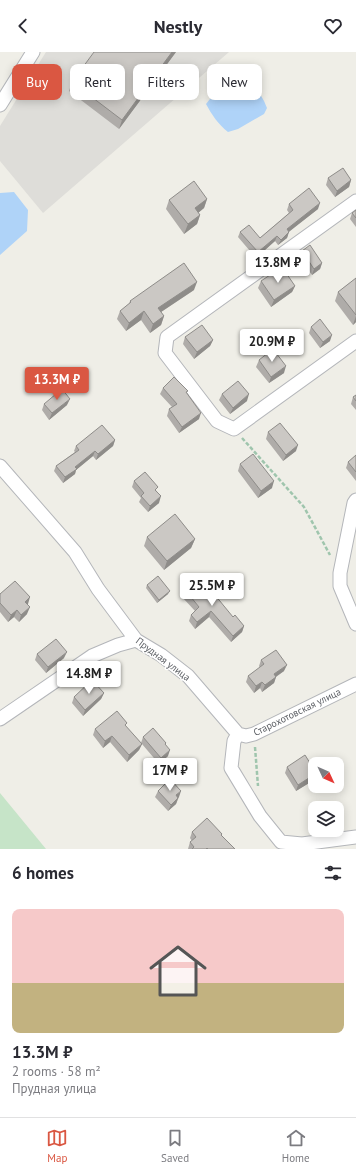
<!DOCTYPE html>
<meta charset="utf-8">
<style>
body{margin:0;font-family:"PT Sans",sans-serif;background:#f2f2f3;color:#2b2b33;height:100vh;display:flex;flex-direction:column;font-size:15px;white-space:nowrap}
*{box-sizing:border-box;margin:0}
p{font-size:13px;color:#7c7c81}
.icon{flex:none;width:22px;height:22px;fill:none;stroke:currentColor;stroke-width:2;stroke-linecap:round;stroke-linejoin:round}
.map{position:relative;height:797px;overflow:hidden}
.panel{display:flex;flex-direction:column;background:#fff;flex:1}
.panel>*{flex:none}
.banner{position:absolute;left:12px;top:12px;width:332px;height:36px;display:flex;gap:8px}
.needle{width:26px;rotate:134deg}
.controls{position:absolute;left:308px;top:705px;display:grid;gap:8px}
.controls a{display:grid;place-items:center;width:36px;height:36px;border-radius:8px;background:#fff;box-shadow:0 2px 10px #0003;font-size:20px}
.price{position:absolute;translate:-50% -34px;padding:0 9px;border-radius:4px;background:#fff;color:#222;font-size:13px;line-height:26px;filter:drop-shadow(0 1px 2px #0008)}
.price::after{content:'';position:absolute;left:50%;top:24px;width:12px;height:9px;margin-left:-6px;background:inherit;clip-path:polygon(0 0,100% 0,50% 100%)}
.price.selected{background:#da5742;color:#fff}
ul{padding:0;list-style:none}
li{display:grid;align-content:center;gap:8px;height:212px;padding:0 12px}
li span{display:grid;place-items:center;height:124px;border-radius:8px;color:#555}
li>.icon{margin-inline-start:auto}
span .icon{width:72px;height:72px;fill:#fffc;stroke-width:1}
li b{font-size:17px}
h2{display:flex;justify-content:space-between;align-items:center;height:48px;padding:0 12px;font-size:17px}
.chip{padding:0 14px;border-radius:8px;background:#fff;box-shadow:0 2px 10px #0003;font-size:14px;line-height:36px}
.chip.selected{background:#da5742;color:#fff}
header{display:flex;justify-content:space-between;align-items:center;height:52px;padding:0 12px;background:#fff;font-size:18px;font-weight:700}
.tab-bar{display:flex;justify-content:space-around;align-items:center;height:56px;border-top:1px solid #e1e1e2;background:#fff;font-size:11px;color:#7c7c81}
.tab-bar a{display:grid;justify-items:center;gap:2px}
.tab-bar .selected{color:#da5742}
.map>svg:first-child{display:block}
</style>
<header><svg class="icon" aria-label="back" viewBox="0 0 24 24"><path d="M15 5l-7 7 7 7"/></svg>Nestly<svg class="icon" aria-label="heart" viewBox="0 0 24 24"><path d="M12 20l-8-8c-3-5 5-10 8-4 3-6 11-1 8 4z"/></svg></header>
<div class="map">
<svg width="356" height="797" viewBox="0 0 356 797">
<rect width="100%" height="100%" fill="#efeee7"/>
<!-- industrial -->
<path fill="#deddd9" d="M46,0H229L43,161L0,109V74Z"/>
<!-- green -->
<path fill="#c6e4c8" d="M0,741L46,797H0Z"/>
<!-- water -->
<path fill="#afd3f8" d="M250,25L264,49L267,56L264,62L238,77L228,80C218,72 212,63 206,52L210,47L217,48L222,47L224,40C234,35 242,34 250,25Z
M14,140L28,158L27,179L0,203V141Z"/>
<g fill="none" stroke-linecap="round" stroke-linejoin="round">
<defs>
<path id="minor" d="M0,53L33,0
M356,149L167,285L165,301L217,369L234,377L356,289
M0,414L75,500L98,537L136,588L161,603L188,624L238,682L234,689L231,716L260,764L281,790L302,792L356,785
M356,448L354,451L340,521V534L356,572
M0,667L92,604L118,593L136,588
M238,682L246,684L254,682L356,632"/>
</defs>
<!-- minor casing -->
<use href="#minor" stroke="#b4b6ba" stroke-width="15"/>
<!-- path -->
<path stroke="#9fc5ad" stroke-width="2.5" stroke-dasharray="4 2" stroke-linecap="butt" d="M242,386L304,455L330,503
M255,695L258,734"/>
<!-- minor -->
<use href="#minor" stroke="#fff" stroke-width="13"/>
</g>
<!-- wall -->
<path fill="#afaca9" d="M176,0L119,77L69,39L72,30Z
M328,126L351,128L349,135L335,145L326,133Z
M207,147L204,156L198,161L200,163L197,172L184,182L166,157L169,148Z
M289,152L318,157L289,179L287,186L278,193L275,189L256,206L238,185L240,180L260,186L289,161L287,158Z
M356,158V175L350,167L352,161Z
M302,199L322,211L320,217L312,223L299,205Z
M356,226V270L353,273L335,249L338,240Z
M261,229L295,234L292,240L271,255L258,236Z
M194,238L161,260L164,264L161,273L150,281L141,268L126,279L117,267L120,259L129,252L130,249Z
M311,275L330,289L320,296L309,281Z
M185,285L213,288L210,294L194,307L183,292Z
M259,308L284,321L269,331L256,315Z
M163,336L187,341L199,367L179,381L167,364L169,357L172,355L160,342Z
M222,342L247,349L230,362L219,348Z
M356,343V358L351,352L353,345Z
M44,352L67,353L49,368L42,358Z
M268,380L296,399L283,409L266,387Z
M115,388L113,394L96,408L93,404L76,418L75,422L63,431L54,419L56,414L75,400L74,399L76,394Z
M356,403V429L346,416L348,410Z
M240,412L272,436L258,446L238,419Z
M134,429L157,439L159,451L148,460L139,450L141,446L132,435Z
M147,485L195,487L191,496L164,518L144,494Z
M147,533L168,542L157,551L146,536Z
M186,539L233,565L244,574L242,580L231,590L209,565L195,577L189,569L191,563L195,559L183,546Z
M0,542L28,552H27V562L19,570L14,565L8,570L0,560Z
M37,602L64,606L46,621L35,608Z
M261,608L284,619L276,625L274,631L262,640L260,636L254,641L246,630L248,624L260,616L259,614Z
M104,641L101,647L83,664L72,651L74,645Z
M126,675L141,691L143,685L166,691L165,692L168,704L159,712L142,692L139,698L127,710L110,690L103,696L93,683L95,677Z
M287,715L315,719V726L314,728L296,739L285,721Z
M158,739L179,745L176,752L168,759L155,745Z
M192,780L222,782V784L235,797H188L190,790L192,789L190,786Z"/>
<!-- shaded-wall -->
<path fill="#8e8c89" d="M172,0H176L119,77L122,68Z
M351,128L349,135L335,145L337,139Z
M207,147L204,156L192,166L195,156Z
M320,151L318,157L285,183L287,177Z
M200,163L197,172L184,182L188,172Z
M289,180L287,186L278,193L281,188Z
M277,184L275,189L256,206L258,200Z
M322,211L320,217L312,223L314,217Z
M197,230L194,238L155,264L158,256Z
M295,234L292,240L271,255L274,248Z
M144,259L141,268L126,279L129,271Z
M164,264L161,273L150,281L153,272Z
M356,264V270L353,273Z
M332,283L330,289L320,296L323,290Z
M213,288L210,294L194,307L197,300Z
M286,314L284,321L269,331L271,325Z
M249,342L247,349L230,362L233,356Z
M70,347L67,353L49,368L52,361Z
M201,361L199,367L179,381L182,375Z
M115,388L113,394L96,408L98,402Z
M298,393L296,399L283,409L286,403Z
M95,399L93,404L76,418L75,422L63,431L65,425L75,415Z
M274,429L272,436L258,446L261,439Z
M161,444L159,451L148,460L150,454Z
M195,487L191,496L164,518L167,509Z
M170,539L168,542L157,551L159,548Z
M30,545L28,552L22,556L25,550Z
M30,555L27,562L19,570L21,563Z
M17,558L14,565L8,570L11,563Z
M211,559L209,565L195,577L197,570Z
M244,574L242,580L231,590L233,584Z
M67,600L64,606L46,621L48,615Z
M287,613L284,619L271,628L274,622Z
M276,625L274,631L262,640L265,633Z
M262,630L260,636L254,641L256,634Z
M104,641L101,647L83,664L85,658Z
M112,684L110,690L103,696L105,689Z
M142,692L139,698L127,710L129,703Z
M170,698L168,704L159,712L161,706Z
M315,722L314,728L296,739L298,733Z
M181,739L179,745L174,749L176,743Z
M178,746L176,752L168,759L171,753Z"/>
<!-- building -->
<path fill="#cbc8c4" stroke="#8e8c89" d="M94,0H172L122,68L72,30Z
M343,116L351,128L337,139L328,126Z
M194,129L207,147L195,156L200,163L188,172L169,148Z
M309,136L320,151L287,177L289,180L281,188L277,184L258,200L240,180L249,173L260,186L293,158L289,152Z
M356,158V166L352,161Z
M310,193L322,211L314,217L302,199Z
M184,211L197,230L158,256L164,264L153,272L144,259L129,271L120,259L131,250L130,249Z
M282,215L295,234L274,248L261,229Z
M356,226V263L338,240Z
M320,267L332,283L323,290L311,275Z
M202,273L213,288L197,300L185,285Z
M273,297L286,314L271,325L259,308Z
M174,325L188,339L186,340L201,361L182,375L169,357L177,352L163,336Z
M238,329L249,342L233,356L222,342Z
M62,337L70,347L52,361L44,352Z
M356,343V349L353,345Z
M280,371L298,393L286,403L268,380Z
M102,373L115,388L98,402L95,399L75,415L77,417L65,425L56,414L79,398L76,394Z
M253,402L274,429L261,439L240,412Z
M356,403V420L348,410Z
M145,420L158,435L155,438L161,444L150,454L141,444L144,441L134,429Z
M175,462L195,487L167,509L147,485Z
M158,524L170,539L159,548L147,533Z
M201,526L233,565L235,563L244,574L233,584L211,559L197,570L191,563L199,555L186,539Z
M15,529L30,545L25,550L30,555L21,563L17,558L11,563L0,551V542Z
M56,587L67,600L48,615L37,602Z
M276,598L287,613L274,622L276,625L265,633L262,630L256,634L248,624L264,612L261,608Z
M92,628L104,641L85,658L74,645Z
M117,659L127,671L125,673L142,692L129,703L112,684L105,689L95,677Z
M153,676L166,691L165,692L170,698L161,706L143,685Z
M305,703L315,719V722L298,733L287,715Z
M170,727L181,739L176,743L178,746L171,753L158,739Z
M207,766L222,782L221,783L235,797H208L207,796L206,797H192L194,795L190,790L196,785L192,780Z"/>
<g text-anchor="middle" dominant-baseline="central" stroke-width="3" stroke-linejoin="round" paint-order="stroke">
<!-- street labels -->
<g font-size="10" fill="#5e6166" stroke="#fff">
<text transform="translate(163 607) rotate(37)">Прудная улица</text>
<text transform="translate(297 660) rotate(-26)">Старохотовская улица</text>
</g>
</g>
</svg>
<div class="controls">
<a><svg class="needle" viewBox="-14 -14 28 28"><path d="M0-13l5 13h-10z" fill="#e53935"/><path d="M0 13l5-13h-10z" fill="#7c7c81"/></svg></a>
<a><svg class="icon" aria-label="layers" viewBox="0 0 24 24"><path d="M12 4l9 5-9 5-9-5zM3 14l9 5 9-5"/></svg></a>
</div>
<b class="price" style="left:278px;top:232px">13.8M ₽</b>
<b class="price" style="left:272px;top:311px">20.9M ₽</b>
<b class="price selected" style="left:57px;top:349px">13.3M ₽</b>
<b class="price" style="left:212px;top:555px">25.5M ₽</b>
<b class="price" style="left:89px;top:643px">14.8M ₽</b>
<b class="price" style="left:170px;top:740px">17M ₽</b>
<div class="banner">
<a class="chip selected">Buy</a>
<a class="chip">Rent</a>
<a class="chip">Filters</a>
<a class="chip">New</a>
</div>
</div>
<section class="panel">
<h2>6 homes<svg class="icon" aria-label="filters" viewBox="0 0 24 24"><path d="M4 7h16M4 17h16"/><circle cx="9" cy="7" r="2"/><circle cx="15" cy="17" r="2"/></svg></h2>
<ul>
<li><span style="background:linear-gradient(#f6c9c9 60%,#c2b280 0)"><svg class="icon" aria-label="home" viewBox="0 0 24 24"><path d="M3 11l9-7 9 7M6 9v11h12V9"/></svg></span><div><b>13.3M ₽</b><p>2 rooms · 58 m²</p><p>Прудная улица</p></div></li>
</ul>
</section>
<nav class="tab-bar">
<a class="selected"><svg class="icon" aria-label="map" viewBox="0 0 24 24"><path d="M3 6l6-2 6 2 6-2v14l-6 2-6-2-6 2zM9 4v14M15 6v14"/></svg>Map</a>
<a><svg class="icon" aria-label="saved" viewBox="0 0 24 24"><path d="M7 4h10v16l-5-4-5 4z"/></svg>Saved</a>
<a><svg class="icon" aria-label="home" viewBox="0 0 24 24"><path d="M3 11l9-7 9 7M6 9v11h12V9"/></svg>Home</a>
</nav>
